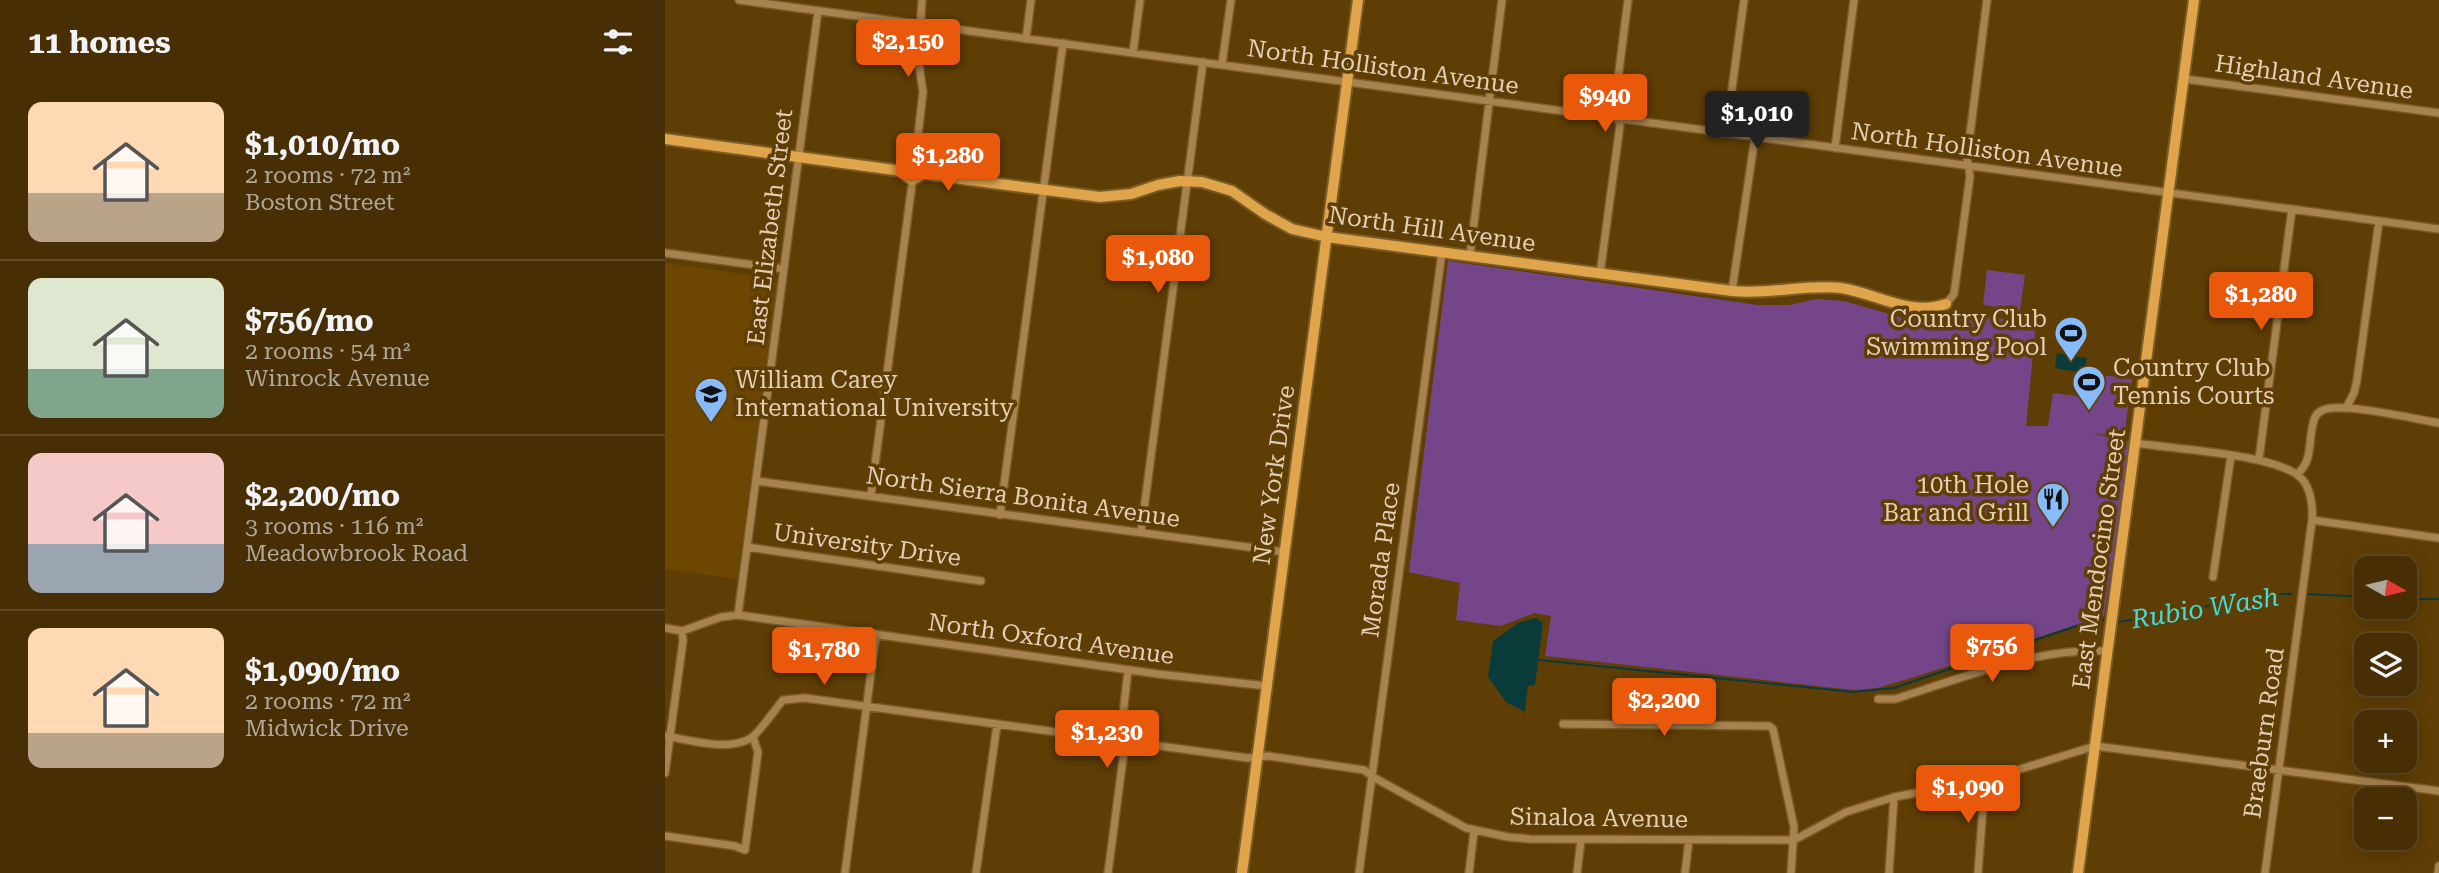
<!DOCTYPE html>
<meta charset="utf-8">
<style>
body{margin:0;font-family:"Roboto Serif",serif;background:#513a13;color:#f1f3f6;height:100vh;display:flex;flex-direction:column;font-size:26px;white-space:nowrap}
*{box-sizing:border-box;margin:0}
p{font-size:23px;color:#b0a89a}
.icon{flex:none;width:38px;height:38px;fill:none;stroke:currentColor;stroke-width:2;stroke-linecap:round;stroke-linejoin:round}
.map{position:relative;flex:1;overflow:hidden}
.drawer{display:flex;flex-direction:column;background:#472e04;width:665px}
.drawer>*{flex:none}
.needle{width:46px;rotate:98deg}
.tools{position:absolute;left:1689px;top:556px;display:grid;gap:14px}
.tools a{display:grid;place-items:center;width:63px;height:63px;border-radius:14px;background:#472e04;box-shadow:0 4px 18px #0003,0 0 0 2px #5f4a26;font-size:35px}
.price{position:absolute;translate:-50% -60px;padding:0 16px;border-radius:7px;background:#ea580c;color:#fff;font-size:23px;line-height:46px;filter:drop-shadow(0 2px 4px #0008)}
.price::after{content:'';position:absolute;left:50%;top:42px;width:21px;height:16px;margin-left:-10px;background:inherit;clip-path:polygon(0 0,100% 0,50% 100%)}
.price.current{background:#222;color:#fff}
ul{padding:0;list-style:none}
li{display:flex;align-items:center;gap:21px;height:175px;padding:0 28px}
li+li{border-top:2px solid #5f4a26}
li span{display:grid;place-items:center;flex:none;width:196px;height:140px;border-radius:14px;color:#555}
li>.icon{margin-inline-start:auto}
span .icon{width:84px;height:84px;fill:#fffc;stroke-width:1}
li b{font-size:30px}
h2{display:flex;justify-content:space-between;align-items:center;height:84px;padding:0 28px;font-size:30px}
main{display:flex;flex:1;min-height:0}
.map>svg:first-child{display:block}
</style>
<main>
<section class="drawer">
<h2>11 homes<svg class="icon" aria-label="filters" viewBox="0 0 24 24"><path d="M4 7h16M4 17h16"/><circle cx="9" cy="7" r="2"/><circle cx="15" cy="17" r="2"/></svg></h2>
<ul>
<li><span style="background:linear-gradient(#ffd9b3 65%,#b9a48a 0)"><svg class="icon" aria-label="home" viewBox="0 0 24 24"><path d="M3 11l9-7 9 7M6 9v11h12V9"/></svg></span><div><b>$1,010/mo</b><p>2 rooms · 72 m²</p><p>Boston Street</p></div></li>
<li><span style="background:linear-gradient(#dfe7d0 65%,#7fa58c 0)"><svg class="icon" aria-label="home" viewBox="0 0 24 24"><path d="M3 11l9-7 9 7M6 9v11h12V9"/></svg></span><div><b>$756/mo</b><p>2 rooms · 54 m²</p><p>Winrock Avenue</p></div></li>
<li><span style="background:linear-gradient(#f6c9c9 65%,#9aa5b1 0)"><svg class="icon" aria-label="home" viewBox="0 0 24 24"><path d="M3 11l9-7 9 7M6 9v11h12V9"/></svg></span><div><b>$2,200/mo</b><p>3 rooms · 116 m²</p><p>Meadowbrook Road</p></div></li>
<li><span style="background:linear-gradient(#ffd9b3 75%,#b9a48a 0)"><svg class="icon" aria-label="home" viewBox="0 0 24 24"><path d="M3 11l9-7 9 7M6 9v11h12V9"/></svg></span><div><b>$1,090/mo</b><p>2 rooms · 72 m²</p><p>Midwick Drive</p></div></li>
</ul>
</section>
<div class="map">
<svg width="1774" height="873" viewBox="0 0 1774 873">
<rect width="100%" height="100%" fill="#5f3e05"/>
<!-- built -->
<path fill="#6d4702" d="M0,263L112,279L72,579L0,569Z"/>
<!-- green -->
<path fill="#744689" d="M783,261L1093,305H1124L1152,299L1179,301L1238,318L1265,320L1281,318L1293,312L1371,324L1361,426H1383L1388,393L1427,398L1430,374L1467,379L1459,437L1426,433L1465,442L1439,616L1243,679L1212,688L1189,690L880,656L886,616L869,613L836,626L791,620L795,583L744,572Z
M1322,270L1360,275L1355,310L1318,305Z"/>
<!-- water -->
<path fill="#093b3b" d="M1392,353L1422,358L1419,373L1390,368Z
M871,618L878,623L870,685L863,686L860,712L841,702L823,677L828,641L853,623Z"/>
<g fill="none" stroke-linecap="round" stroke-linejoin="round">
<!-- stream -->
<path stroke="#093b3b" stroke-width="2" d="M1642,594L1701,597
M1740,599H1774
M1453,622L1508,614L1593,594H1627
M874,660L1188,692L1229,688L1429,620H1439"/>
<defs>
<path id="street" d="M74,0L1774,229
M361,39L366,0
M468,53L475,0
M557,64L566,0
M1520,79L1774,113
M1061,133L1079,0
M1170,148L1189,0
M252,167L250,161L258,92L253,58L257,0
M0,253L119,269
M805,255L837,0
M935,274L955,125L949,110L963,0
M1067,291L1090,137
M1281,304L1289,294L1305,176L1302,158L1322,0
M1681,408L1689,393L1692,380L1714,221
M1470,443C1507,449 1615,454 1637,479C1646,489 1648,507 1647,520L1600,873
M1594,459L1627,209
M1632,474C1648,461 1643,443 1648,424C1649,417 1653,411 1661,409C1681,403 1750,419 1774,423
M91,481L620,552
M206,495L247,184
M335,515L398,43
M1647,520L1774,538
M476,532L538,62
M82,547L316,581
M1548,577L1566,456
M73,615L153,11
M0,628L17,631L56,617L73,615L493,674L602,686
M1213,699H1230C1298,678 1371,647 1443,651
M898,724L1104,726L1108,729L1129,827L1126,873
M0,736C25,740 63,752 86,738C94,733 111,708 118,700L140,698L583,758L603,756L699,770L708,777L801,828L843,837L865,839L1129,840L1181,812L1229,797L1320,780L1430,746L1774,791
M0,773L18,641L17,631
M0,836L70,846L80,850L93,752L88,737
M180,873L211,634
M311,873L332,725
M443,873L459,751L456,733L463,670
M694,873L777,252
M804,873L809,831
M912,873L916,840
M1020,873L1024,840
M1224,873L1229,797
M1313,873L1320,780
M1773,873L1774,866"/>
<path id="secondary" d="M0,139L237,171
M254,171L258,174L435,197L466,194L493,185L515,181L537,182L567,191L600,214L627,229L662,237L1067,291C1104,295 1139,284 1176,288C1211,293 1245,317 1281,304
M254,175L253,168L245,166L240,172L241,176L247,180L259,174
M577,873L693,0
M1413,873L1529,0"/>
</defs>
<!-- street casing -->
<use href="#street" stroke="#795b28" stroke-width="10"/>
<!-- secondary casing -->
<use href="#secondary" stroke="#795b28" stroke-width="14"/>
<!-- street -->
<use href="#street" stroke="#a9834f" stroke-width="7"/>
<!-- secondary -->
<use href="#secondary" stroke="#e0a44b" stroke-width="10"/>
</g>
<!-- icons -->
<defs>
<symbol id="stadium-pin" viewBox="-11 -11 22 30"><path d="M0 17L-7.5 6A9.5 9.5 0 1 1 7.5 6Z" fill="#87bbfb" stroke="#5f3e05"/><path d="M0-5a6.5 5 0 1 0 0 10a6.5 5 0 1 0 0-10ZM-3.5-1.8h7v3.6h-7Z" fill="#111"/></symbol>
<symbol id="university-pin" viewBox="-11 -11 22 30"><path d="M0 17L-7.5 6A9.5 9.5 0 1 1 7.5 6Z" fill="#87bbfb" stroke="#5f3e05"/><path d="M0-5L7-2L0 1L-7-2ZM-4 1L0 2.5L4 1V4Q0 6-4 4Z" fill="#111"/></symbol>
<symbol id="restaurant-pin" viewBox="-11 -11 22 30"><path d="M0 17L-7.5 6A9.5 9.5 0 1 1 7.5 6Z" fill="#87bbfb" stroke="#5f3e05"/><path d="M-5-6h1v4h1v-4h1v4h1v-4h1v5L-1.5 .5V6h-2V.5L-5-1ZM5-6V6H3V1.5H1.5Q1.5-4 5-6Z" fill="#111"/></symbol>
</defs>
<g fill-rule="evenodd">
<use href="#stadium-pin" x="1387" y="314" width="38" height="52"/>
<use href="#stadium-pin" x="1405" y="363" width="38" height="52"/>
<use href="#university-pin" x="27" y="375" width="38" height="52"/>
<use href="#restaurant-pin" x="1369" y="480" width="38" height="52"/>
</g>
<g text-anchor="middle" dominant-baseline="central" stroke-width="7" stroke-linejoin="round" paint-order="stroke">
<!-- street labels -->
<g font-size="24" fill="#e2cfb6" stroke="#5f3e05">
<text transform="translate(718 67) rotate(8)">North Holliston Avenue</text>
<text transform="translate(1649 77) rotate(8)">Highland Avenue</text>
<text transform="translate(1322 150) rotate(8)">North Holliston Avenue</text>
<text transform="translate(105 227) rotate(-83)">East Elizabeth Street</text>
<text transform="translate(767 229) rotate(8)">North Hill Avenue</text>
<text transform="translate(609 475) rotate(-82)">New York Drive</text>
<text transform="translate(358 497) rotate(8)">North Sierra Bonita Avenue</text>
<text transform="translate(202 545) rotate(8)">University Drive</text>
<text transform="translate(1434 559) rotate(-82)">East Mendocino Street</text>
<text transform="translate(716 560) rotate(-82)">Morada Place</text>
<text transform="translate(386 639) rotate(8)">North Oxford Avenue</text>
<text transform="translate(1599 733) rotate(-82)">Braeburn Road</text>
<text transform="translate(934 818) rotate(1)">Sinaloa Avenue</text>
</g>
<!-- poi labels -->
<g font-size="24" fill="#e2cfb6" stroke="#5f3e05" text-anchor="end">
<text x="1382" y="319">Country Club<tspan x="1382" dy="28">Swimming Pool</tspan></text>
<text x="1448" y="368" text-anchor="start">Country Club<tspan x="1448" dy="28">Tennis Courts</tspan></text>
<text x="70" y="380" text-anchor="start">William Carey<tspan x="70" dy="28">International University</tspan></text>
<text x="1364" y="485">10th Hole<tspan x="1364" dy="28">Bar and Grill</tspan></text>
</g>
<!-- water labels -->
<g font-size="26" font-style="italic" fill="#41dbda" stroke="#5f3e05">
<text transform="translate(1540 608) rotate(-9)">Rubio Wash</text>
</g>
</g>
</svg>
<div class="tools">
<a><svg class="needle" viewBox="-14 -14 28 28"><path d="M0-13l5 13h-10z" fill="#e53935"/><path d="M0 13l5-13h-10z" fill="#b0a89a"/></svg></a>
<a><svg class="icon" aria-label="layers" viewBox="0 0 24 24"><path d="M12 4l9 5-9 5-9-5zM3 14l9 5 9-5"/></svg></a>
<a>+</a>
<a>−</a>
</div>
<b class="price" style="left:243px;top:79px">$2,150</b>
<b class="price" style="left:940px;top:134px">$940</b>
<b class="price current" style="left:1092px;top:151px">$1,010</b>
<b class="price" style="left:283px;top:193px">$1,280</b>
<b class="price" style="left:493px;top:295px">$1,080</b>
<b class="price" style="left:1596px;top:332px">$1,280</b>
<b class="price" style="left:1327px;top:684px">$756</b>
<b class="price" style="left:159px;top:687px">$1,780</b>
<b class="price" style="left:999px;top:738px">$2,200</b>
<b class="price" style="left:442px;top:770px">$1,230</b>
<b class="price" style="left:1303px;top:825px">$1,090</b>
</div>
</main>
